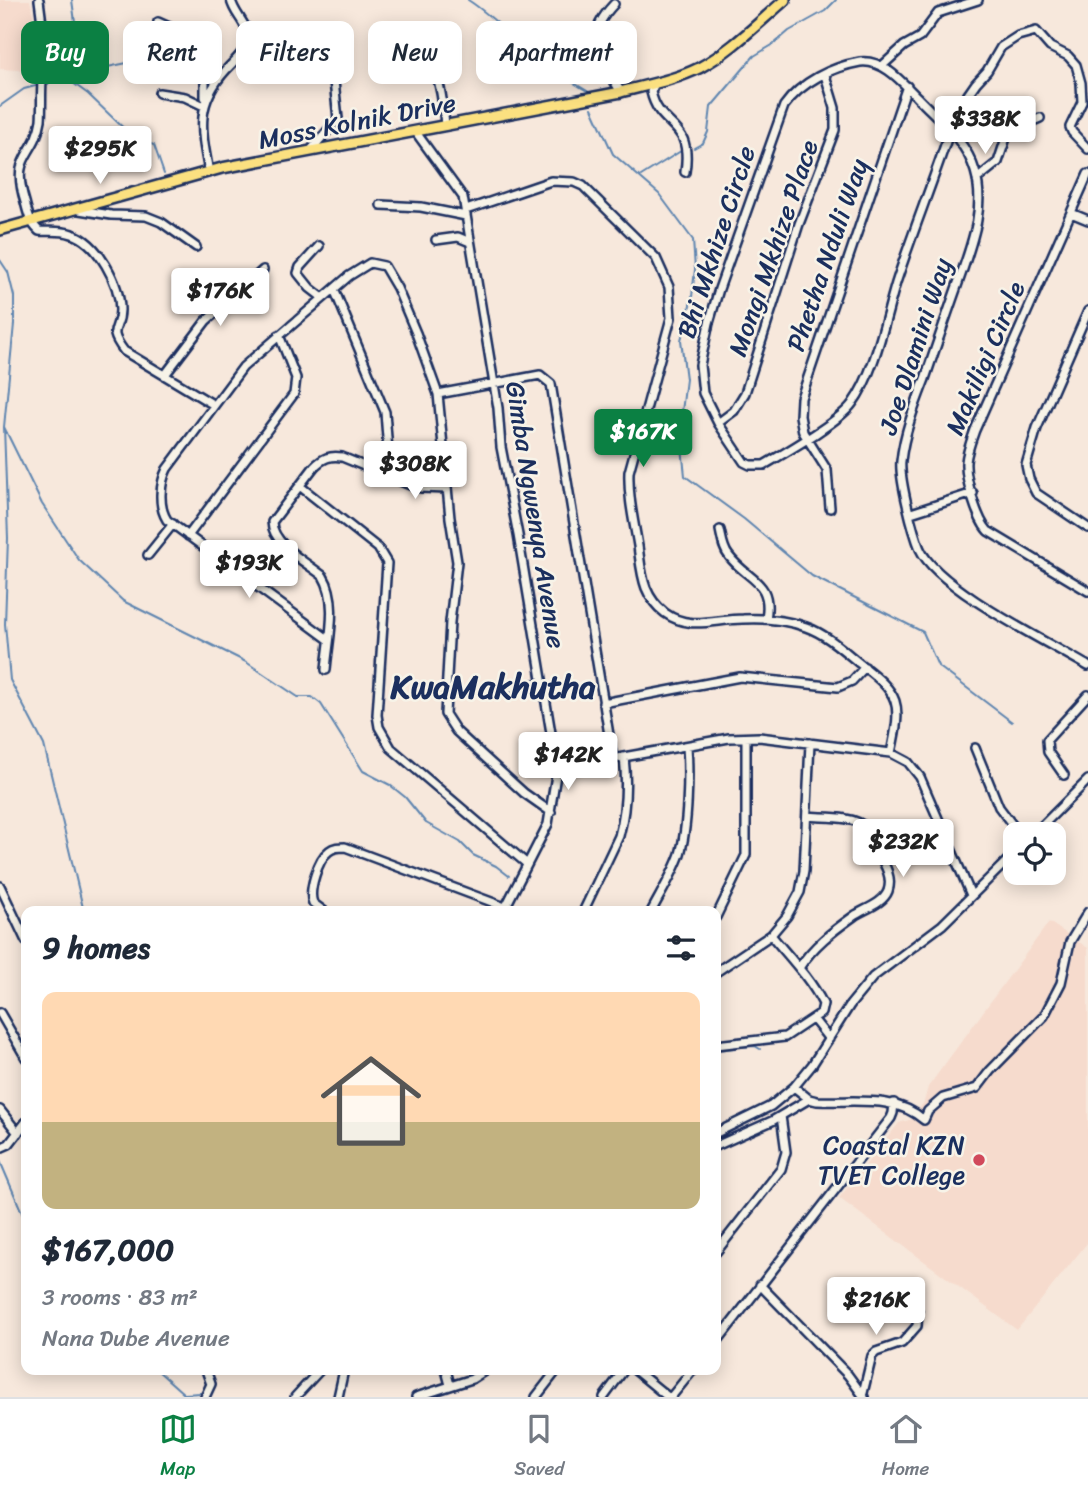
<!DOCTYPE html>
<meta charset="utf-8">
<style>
body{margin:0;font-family:Sriracha,sans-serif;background:#f6f6f7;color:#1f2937;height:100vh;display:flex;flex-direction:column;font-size:26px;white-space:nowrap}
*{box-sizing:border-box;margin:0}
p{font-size:23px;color:#747a83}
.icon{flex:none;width:38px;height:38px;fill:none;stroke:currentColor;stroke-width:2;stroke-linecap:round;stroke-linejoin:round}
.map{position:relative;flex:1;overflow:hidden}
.panel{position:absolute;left:21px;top:906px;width:700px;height:469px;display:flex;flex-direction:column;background:#fff;border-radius:14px;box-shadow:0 4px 18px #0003}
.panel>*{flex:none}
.hud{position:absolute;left:21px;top:21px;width:700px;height:63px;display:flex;gap:14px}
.buttons{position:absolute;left:1003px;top:822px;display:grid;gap:14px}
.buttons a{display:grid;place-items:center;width:63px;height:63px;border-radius:14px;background:#fff;box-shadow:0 4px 18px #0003;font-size:35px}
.price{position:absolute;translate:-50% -60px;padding:0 16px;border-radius:7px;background:#fff;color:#222;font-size:23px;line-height:46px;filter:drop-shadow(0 2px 4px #0008)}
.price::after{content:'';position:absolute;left:50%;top:42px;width:21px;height:16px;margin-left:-10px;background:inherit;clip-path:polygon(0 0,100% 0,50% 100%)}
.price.selected{background:#0b8043;color:#fff}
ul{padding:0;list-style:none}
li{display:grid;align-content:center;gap:14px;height:371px;padding:0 21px}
li span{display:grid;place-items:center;height:217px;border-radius:14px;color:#555}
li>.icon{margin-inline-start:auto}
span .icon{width:126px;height:126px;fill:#fffc;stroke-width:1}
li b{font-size:30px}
h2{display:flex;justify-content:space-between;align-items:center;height:84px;padding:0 21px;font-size:30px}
.tag{padding:0 24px;border-radius:14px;background:#fff;box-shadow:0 4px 18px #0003;font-size:24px;line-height:63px}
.tag.selected{background:#0b8043;color:#fff}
.tab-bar{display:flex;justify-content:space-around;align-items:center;height:98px;border-top:2px solid #e0e1e3;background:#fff;font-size:19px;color:#747a83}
.tab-bar a{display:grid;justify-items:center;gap:4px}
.tab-bar .selected{color:#0b8043}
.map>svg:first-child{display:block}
</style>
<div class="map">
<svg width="1088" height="1397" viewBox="0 0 1088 1397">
<rect width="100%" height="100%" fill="#f7e8dc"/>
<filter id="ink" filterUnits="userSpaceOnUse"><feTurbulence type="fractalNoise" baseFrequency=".0143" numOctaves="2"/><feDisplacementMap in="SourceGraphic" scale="14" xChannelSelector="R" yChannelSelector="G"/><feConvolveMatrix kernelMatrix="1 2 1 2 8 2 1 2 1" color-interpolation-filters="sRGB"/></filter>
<g filter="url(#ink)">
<!-- built -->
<path fill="#f6dbcd" d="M0,0H30L36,29L35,71L0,69Z
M1049,922L1088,948V1242L1017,1330L839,1198L899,1123L912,1119L924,1102L928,1087Z"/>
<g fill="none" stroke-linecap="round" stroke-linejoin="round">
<!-- stream -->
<path stroke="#5e85b0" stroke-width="2" d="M468,0C493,16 512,38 535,56C552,70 570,81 589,92
M58,72L88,94L136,140L154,145L164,174
M64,76L127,63L177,68
M44,84H48L58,72L64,43L76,29L72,0
M0,106L24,89L39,85
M592,108L613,154L659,194L693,240L695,269L692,297L681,340L686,379L680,428L685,476L744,519L812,576L923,632L938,666L1012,722
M694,148L703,143L708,132L711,107L754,56L774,44L789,31L825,11L836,0
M641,176L684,149
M0,260L8,272L14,296V324L4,427L8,538L5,624L10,680L44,745L84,912
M4,427L42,504L79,560L123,601L246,662L298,697H312L321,704L363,771L390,785L405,797L426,823L460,842L473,855L496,866L509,876
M740,1047L755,1046L760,1049
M716,1050L735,1048
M0,1161L26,1222
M157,1370L184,1394L201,1393"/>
<defs>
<path id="minor" d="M39,0C44,31 43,51 42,82C41,94 42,108 41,120C35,158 10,154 25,202C28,214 30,223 39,231C50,232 61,230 72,234C98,242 120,284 120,310C120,332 106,327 124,351L214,405
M614,4C580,40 599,56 621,92
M158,22L196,39L205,63V97
M423,47C439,71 443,98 445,126
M882,66L904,46L920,37L938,13L978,0
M655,83L651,92C660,131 693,119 685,172
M159,93L185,97L204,106
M946,126L976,83L987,71L1001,47L1018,36L1036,31L1050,47L1068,56L1076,65L1081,83L1082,102L1070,127L1072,132L1088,149
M950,130C933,182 913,231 896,283C885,319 875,373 852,404C839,422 786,452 764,465H750L744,462L718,423L703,393L700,365L709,323L719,289L784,106C801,82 832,67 860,62C883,59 902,82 917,97C938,119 966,140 975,171C985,205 974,237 963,269C950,306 937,343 925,379C915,405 904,433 901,461C899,478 913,532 920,549C938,589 1048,642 1088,666
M415,131L463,197L498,408L501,447L518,535L557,769L548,824L503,912
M310,151L338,119L332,62
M209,172C201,130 195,104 226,70C234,61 246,52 247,39C249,24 234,15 231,0
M1088,174L975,430C971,441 967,451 966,462C965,479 977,519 988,531L1088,591
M977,179L998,162L1008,132L1040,118
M381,205L421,207L466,216
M79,210L111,215L146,216L161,222L196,247
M466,210L551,181L574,182L583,186L656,258L669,287L671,318L629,472C628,497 634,522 638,546C640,560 641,575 646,588C650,598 657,607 665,613C690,631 715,619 743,619C763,618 787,620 806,627C826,634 843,650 859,663C901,695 902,702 891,753
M1071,213L1088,220
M436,240L458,237L470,242
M319,246L300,267L298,273L310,288L323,298
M334,289L385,412L390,477
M1088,311L1037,428L1026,465L1029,479L1036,493L1088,528
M165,375L206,321L263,270
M438,394L540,375L551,384L613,759
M718,423L734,411L745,393L799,224L835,130V108L825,75
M301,487L378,548L387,563L377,715L379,727L391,748L527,864
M830,508L827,470L803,432L800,416L801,398L907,86
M911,513L973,493
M720,530C722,539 723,549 729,556C748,581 773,580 766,619
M188,536L294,394L296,378L279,335
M148,555L173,524
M328,639L167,520C158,506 160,483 167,469L243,367L349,276L370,263L384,266L397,288L416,333L438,394L450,518L457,562L450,622L445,714L456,731L469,743L524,793L551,812
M326,670C328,641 339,602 323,576C307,563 272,544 272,522L314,467C323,458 330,455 342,457L410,485L421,488L447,489
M500,690L543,683
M603,703L740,677L838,687L852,681L865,667
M975,748L999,807L1020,835
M557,769L729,738L759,737L891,753L908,762L920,777L971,895
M1064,775L1048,752L1047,740L1088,695
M1033,835L1088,780
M0,886L26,941
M325,912L313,903C308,891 318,859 329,851C334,847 339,847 345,847L505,907
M583,912L619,836C626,810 627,784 624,757
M651,912C661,893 673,874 680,854C688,827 689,774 687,746
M716,917L746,855V738
M799,968C813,946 833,931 854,916C864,909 883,904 888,891C893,877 884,863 877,851C873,843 871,833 865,827C853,815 823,818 807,816
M716,972L771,935L787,916L800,892L804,871L810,743
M0,1013L26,1058
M814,1020L829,1039
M716,1045L785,1037L821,1013L823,1004C810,978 789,957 771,935
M794,1087L809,1099L817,1101C853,1103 895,1094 924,1120L928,1111L943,1098L977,1088L990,1071L1044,1016L1061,983L1070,942L1088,912
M0,1110L18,1133
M716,1133L771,1106L794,1087L812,1065L850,1005L873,977L942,925L1015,853
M716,1146L772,1121L809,1099
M0,1148L9,1144L26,1122
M716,1252L781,1169L786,1152L781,1116
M760,1285L848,1375L864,1397
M716,1343L891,1118L893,1113L894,1103
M446,1370L450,1385
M635,1370L668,1397
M863,1393L872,1356L876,1352L902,1343L917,1326L918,1312L912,1289
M205,1397L211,1384L206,1370
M295,1397L320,1370
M338,1397L344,1370
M416,1397L472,1379L486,1370
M536,1397L557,1370
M604,1397L624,1370
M671,1397L693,1370"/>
<path id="major" d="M0,230L222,168L621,92C647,85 675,80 699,68C731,51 758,23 785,0"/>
</defs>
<!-- minor casing -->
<use href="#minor" stroke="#1b2f5e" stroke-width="12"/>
<!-- major casing -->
<use href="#major" stroke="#1b2f5e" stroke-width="14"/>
<!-- minor -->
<use href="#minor" stroke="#f7f3e8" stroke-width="7"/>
<!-- major -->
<use href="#major" stroke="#fbe080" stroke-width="9"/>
</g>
</g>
<!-- markers -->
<circle fill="#d1495b" stroke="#f7f3e8" stroke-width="2.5" cx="979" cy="1160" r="7"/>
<g text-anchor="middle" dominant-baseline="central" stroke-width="5" stroke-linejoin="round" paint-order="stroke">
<!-- street labels -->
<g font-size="26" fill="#1b2f5e" stroke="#f7f3e8">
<text transform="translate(357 121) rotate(-11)">Moss Kolnik Drive</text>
<text transform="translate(716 242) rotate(-72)">Bhi Mkhize Circle</text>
<text transform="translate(773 248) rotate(-71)">Mongi Mkhize Place</text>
<text transform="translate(827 255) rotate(-71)">Phetha Nduli Way</text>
<text transform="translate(915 346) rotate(-72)">Joe Dlamini Way</text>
<text transform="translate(985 358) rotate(-67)">Makiligi Circle</text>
<text transform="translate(536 515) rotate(81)">Gimba Ngwenya Avenue</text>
</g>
<!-- poi labels -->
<g font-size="26" fill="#1b2f5e" stroke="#f7f3e8" text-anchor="end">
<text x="965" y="1145">Coastal KZN<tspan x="965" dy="30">TVET College</tspan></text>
</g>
<!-- district labels -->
<g font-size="33" font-weight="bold" fill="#1b2f5e" stroke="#f7f3e8">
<text x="493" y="687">KwaMakhutha</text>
</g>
</g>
</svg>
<div class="buttons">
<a><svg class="icon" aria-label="locate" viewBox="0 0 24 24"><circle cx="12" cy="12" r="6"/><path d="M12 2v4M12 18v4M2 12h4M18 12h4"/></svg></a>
</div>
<b class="price" style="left:985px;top:156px">$338K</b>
<b class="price" style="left:100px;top:186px">$295K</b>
<b class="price" style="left:220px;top:328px">$176K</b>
<b class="price selected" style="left:643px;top:469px">$167K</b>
<b class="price" style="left:415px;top:501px">$308K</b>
<b class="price" style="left:249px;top:600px">$193K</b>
<b class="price" style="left:568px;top:792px">$142K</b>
<b class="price" style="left:903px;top:879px">$232K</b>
<b class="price" style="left:876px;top:1337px">$216K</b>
<div class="hud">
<a class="tag selected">Buy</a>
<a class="tag">Rent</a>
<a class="tag">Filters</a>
<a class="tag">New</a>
<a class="tag">Apartment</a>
</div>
<section class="panel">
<h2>9 homes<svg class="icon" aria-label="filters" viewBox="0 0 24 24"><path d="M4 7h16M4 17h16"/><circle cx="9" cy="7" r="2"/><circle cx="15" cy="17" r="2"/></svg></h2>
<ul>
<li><span style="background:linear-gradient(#ffd9b3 60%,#c2b280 0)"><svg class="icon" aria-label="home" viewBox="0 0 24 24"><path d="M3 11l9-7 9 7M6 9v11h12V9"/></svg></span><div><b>$167,000</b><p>3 rooms · 83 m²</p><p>Nana Dube Avenue</p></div></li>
</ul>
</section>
</div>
<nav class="tab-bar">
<a class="selected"><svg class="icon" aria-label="map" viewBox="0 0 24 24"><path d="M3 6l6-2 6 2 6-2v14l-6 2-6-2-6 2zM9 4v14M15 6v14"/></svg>Map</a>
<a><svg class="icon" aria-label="saved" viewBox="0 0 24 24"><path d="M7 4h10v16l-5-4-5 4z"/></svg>Saved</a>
<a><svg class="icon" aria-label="home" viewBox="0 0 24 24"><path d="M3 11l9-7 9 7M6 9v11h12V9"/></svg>Home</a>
</nav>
